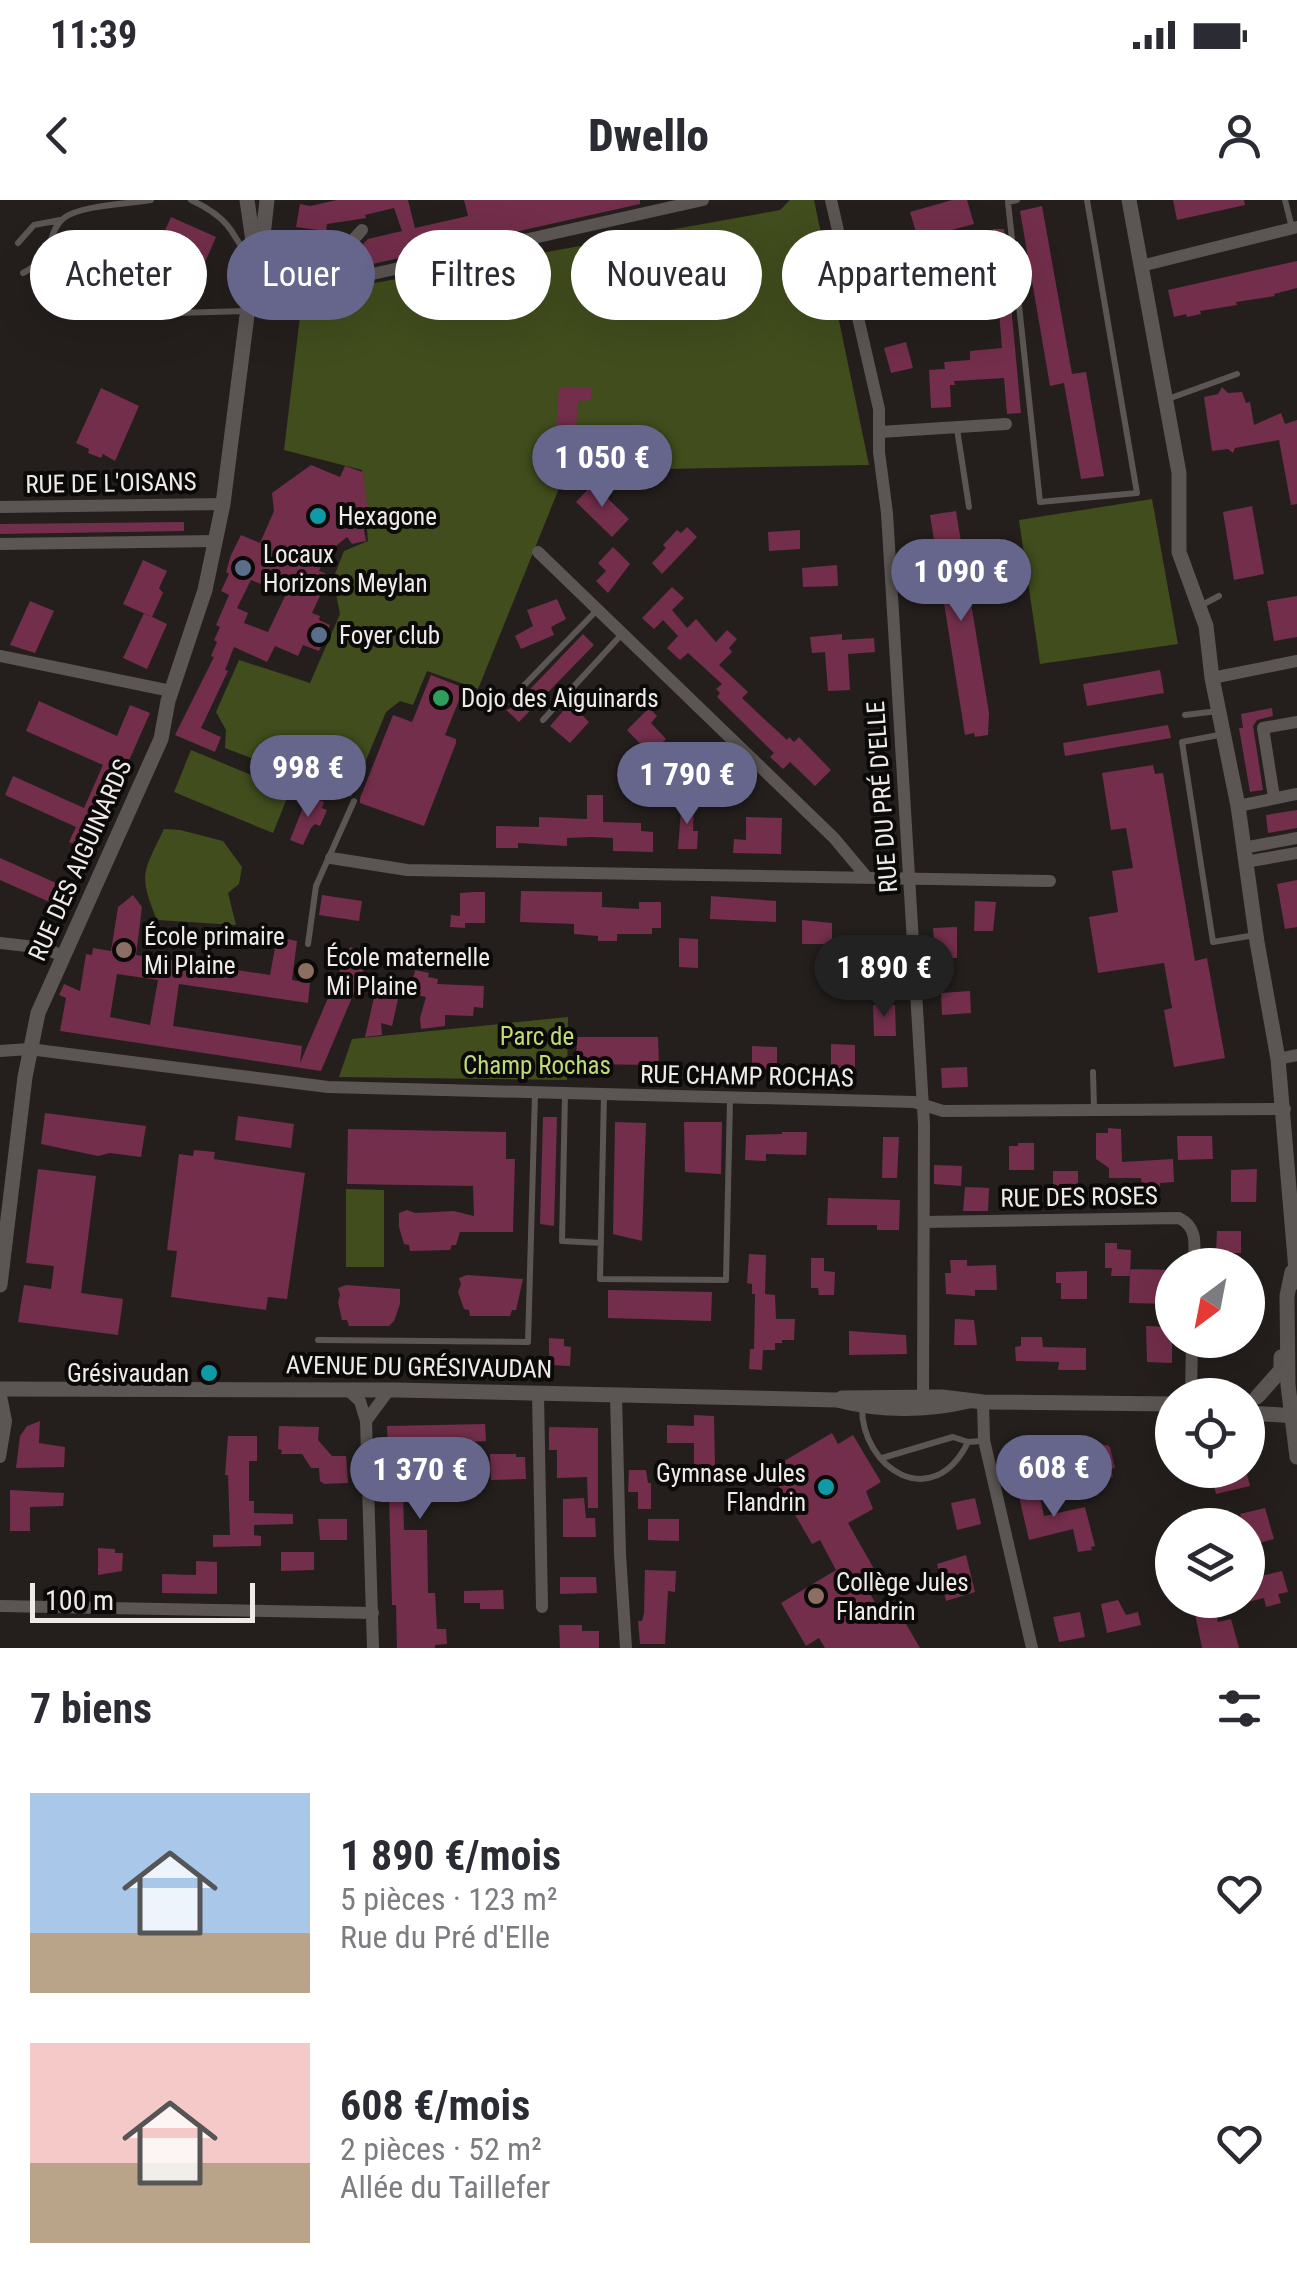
<!DOCTYPE html>
<html lang="fr">
<meta charset="utf-8">
<style>
body{margin:0;font-family:"Roboto Condensed",sans-serif;background:#f2f2f3;color:#2b2b33;height:100vh;display:flex;flex-direction:column;font-size:38px;white-space:nowrap}
*{box-sizing:border-box;margin:0}
p{font-size:32px;color:#7c7c81}
.icon{flex:none;width:55px;height:55px;fill:none;stroke:currentColor;stroke-width:2;stroke-linecap:round;stroke-linejoin:round}
.map{position:relative;height:1448px;overflow:hidden}
.drawer{display:flex;flex-direction:column;background:#fff;flex:1}
.drawer>*{flex:none}
.banner{position:absolute;left:30px;top:30px;width:1238px;height:90px;display:flex;gap:20px}
.needle{width:65px;rotate:212deg}
.fabs{position:absolute;left:1155px;top:1048px;display:grid;gap:20px}
.fabs a{display:grid;place-items:center;width:110px;height:110px;border-radius:50%;background:#fff;box-shadow:0 10px 40px #0002;font-size:50px}
.scale{position:absolute;left:30px;bottom:25px;width:225px;box-sizing:border-box;padding-left:10px;border:5px solid #eeeae9;border-top:0;font-size:28px;line-height:35px;white-space:nowrap;color:#eeeae9;-webkit-text-stroke:8px #0c0a09;paint-order:stroke}
.price{position:absolute;translate:-50% -85px;padding:0 22px;border-radius:35px;background:#66668d;color:#fff;font-size:32px;line-height:65px;filter:drop-shadow(0 2px 5px #0008)}
.price::after{content:'';position:absolute;left:50%;top:60px;width:30px;height:22px;margin-left:-15px;background:inherit;clip-path:polygon(0 0,100% 0,50% 100%)}
.price.current{background:#222;color:#fff}
ul{padding:0;list-style:none}
li{display:flex;align-items:center;gap:30px;height:250px;padding:0 30px}
li span{display:grid;place-items:center;flex:none;width:280px;height:200px;border-radius:0px;color:#555}
li>.icon{margin-inline-start:auto}
span .icon{width:120px;height:120px;fill:#fffc;stroke-width:1}
li b{font-size:42px}
h2{display:flex;justify-content:space-between;align-items:center;height:120px;padding:0 30px;font-size:42px}
.tag{padding:0 35px;border-radius:45px;background:#fff;box-shadow:0 10px 40px #0002;font-size:35px;line-height:90px}
.tag.current{background:#66668d;color:#fff}
.status{display:flex;justify-content:space-between;align-items:center;height:70px;padding:0 50px;background:#fff;direction:ltr}
.status svg{height:28px;fill:currentColor}
header{display:flex;justify-content:space-between;align-items:center;height:130px;padding:0 30px;background:#fff;font-size:45px;font-weight:800}
.map>svg:first-child{display:block}
</style>
<div class="status"><b>11:39</b><svg viewBox="0 0 49 12"><path d="M0 12V9h3v3zM5 12V6h3v6zM10 12V3h3v9zM15 12V0h3v12zM26 1h20v11H26zM47 4h2v5h-2z"/></svg></div>
<header><svg class="icon" aria-label="back" viewBox="0 0 24 24"><path d="M15 5l-7 7 7 7"/></svg>Dwello<svg class="icon" aria-label="person" viewBox="0 0 24 24"><circle cx="12" cy="8" r="4"/><path d="M4 21q1-7 8-7t8 7"/></svg></header>
<div class="map">
<svg width="1297" height="1448" viewBox="0 0 1297 1448">
<rect width="100%" height="100%" fill="#241f1d"/>
<!-- green -->
<path fill="#414d1d" d="M790,0H814L869,265L566,271L478,489L427,471L413,505L400,501L386,512L351,597L225,548L226,530L216,512L239,460L310,483L340,414L333,379L344,351L368,341L362,270L284,250L304,83L341,89L780,10Z
M1152,299L1178,444L1040,464L1019,320Z
M191,550L290,591L273,633L174,592Z
M164,629L180,630L223,641L242,667L239,684L228,693L236,725L157,720C138,674 143,673 164,629Z
M568,817L567,880L339,877L352,839Z
M346,989L384,990V1067H346Z"/>
<!-- building -->
<path fill="#722e4a" fill-rule="evenodd" d="M337,0H408L415,28L468,16L464,0H640V4L368,65L363,44L368,39L402,31L394,8L365,15L366,18L327,24L326,31L296,27L300,4L310,6Z
M952,0H967L974,24L918,39L910,12Z
M1173,0H1244L1245,5L1177,20Z
M1042,6L1072,174L1086,172L1104,276L1081,279L1064,183L1050,186L1020,11Z
M171,17L216,37L196,83L185,78L173,106H163L82,70L74,88L48,76L52,65L58,68L71,37L147,71Z
M993,29H1004L1021,213L1007,214L1004,178L954,181L955,185H950L951,207L931,208L929,170L945,169L944,162L970,160V151L1002,148L998,101L959,110L954,88L996,77Z
M903,48L911,88L873,97L870,80L897,73L896,49Z
M1297,61V88L1274,94L1275,96L1236,102L1237,105L1200,111L1201,114L1187,117L1186,114L1174,117L1168,90Z
M906,142L913,168L891,173L884,148Z
M559,187H591V200L578,201L576,228H581L580,244L555,242Z
M1222,187L1228,193L1242,192L1246,203L1250,202L1254,225L1281,213L1285,224L1297,220V304L1291,305L1279,240L1235,248L1233,253L1228,249L1212,251L1204,197L1218,194Z
M101,188L139,206L115,261L103,254L101,258L88,253L89,249L76,243Z
M311,265L340,277L345,266L363,272L369,323L362,319L366,341L352,344L347,337L327,353L319,371L325,373L322,381L326,383L312,413L320,416L319,420L330,425L319,451L303,445L298,456L275,446L267,462L234,447L225,470L228,471L201,528L221,537L215,552L175,535L214,457L211,456L217,442L214,440L220,427L216,425L229,395L221,391L229,374L226,372L231,355L241,335L260,343L274,311L272,293ZM251,380L286,394L268,432L244,423L248,413L237,408Z
M593,284L629,319L612,337L576,302Z
M1252,306L1264,374L1234,380L1223,312Z
M956,311L989,513L988,535L975,537L974,533L965,535L930,315Z
M184,322V331L0,334V324Z
M687,327L697,337L662,374L652,363L666,348L663,345L677,330L681,333Z
M800,330V349L769,351L768,332Z
M613,347L630,364L608,393L596,381L606,371L598,363Z
M143,360L167,371L159,388L163,393L152,417L123,404Z
M837,365L838,386L803,387L802,368Z
M672,387L684,398L672,410L687,428L696,419L716,442L727,430L737,439L729,448L732,452L719,465L748,492L742,498L762,517L787,540L789,537L794,542L799,537L831,570L815,586L790,562L783,569L770,557L774,553L717,497L720,493L716,489L722,484L688,453L680,460L667,448L678,436L663,420L654,429L642,418Z
M1297,396V437L1274,441L1267,401Z
M557,399L566,419L551,427L554,435L521,449L515,436L533,426L527,410Z
M30,401L54,411L35,453L10,445Z
M144,413L167,424L147,469L123,458Z
M583,434L594,445L519,522L506,510L513,507Z
M842,434V440L874,438L875,452L848,454L850,490L828,491L825,452L812,453L810,437Z
M1160,470L1164,493L1087,506L1083,484Z
M431,475L464,488L445,535L456,539V543L424,626L360,603V598L393,515L412,522Z
M39,501L117,536L130,505L150,513L89,651L69,642L76,627L5,595L13,576L84,608L103,565L26,531Z
M570,503L589,522L570,543L550,526Z
M649,508L657,516L651,523L666,539L650,554L627,530Z
M1272,508L1273,516L1257,520L1253,526L1263,590L1250,592L1239,528H1243L1241,514Z
M1168,525L1171,538L1065,556L1063,543Z
M697,563L718,582L704,596L684,576Z
M1153,565L1155,574L1163,573L1195,761L1207,758L1225,858L1174,867L1164,810L1172,808L1164,763L1098,773L1089,717L1118,712L1112,671L1133,668L1126,628L1111,630L1102,573Z
M587,595H603V622L641,623V631L653,632V652L613,651V638L592,637L567,638V646L518,643V648H496V626L539,627V617L587,619Z
M313,597L324,602L322,608L327,610L320,626L315,624L311,628L303,645L290,640L306,600L311,603Z
M682,598L694,603L693,631H698L697,649H678Z
M1297,610V628L1268,633L1266,615Z
M746,617L782,618L781,654L733,653L734,639L746,640Z
M0,658L72,690L63,708L0,680Z
M1297,680V727L1285,729L1277,684Z
M521,691L602,692V707L639,709V702H661V728H652V734H617V741H598V736L574,734V724L520,722Z
M472,692H485V723H465V728L450,727L451,715L460,716V693Z
M133,695L142,707L136,755L270,775L277,737L297,741L292,780L310,783L308,803L179,784L173,826L302,846L300,863L350,747L370,755L321,871L60,831L66,798L59,795L64,784L80,791L86,754L92,755L93,748L111,751L118,707ZM117,774L158,780L150,825L110,817Z
M322,695L362,701L359,721L319,715Z
M711,696L776,701V722L710,719Z
M975,701L996,702L993,731H974Z
M802,720L832,723V744H802Z
M957,727V758H951V763L936,764L933,728Z
M679,738L698,739V768L679,767Z
M882,751L886,757L885,776L855,775V756H874Z
M415,770L429,773L428,777L438,779L437,784L484,786L483,808L474,807L473,816L445,815V826L421,829L420,818L426,797L410,793Z
M970,791L971,813L942,815L941,793Z
M375,793L398,799L392,826L381,823L382,835L365,837Z
M873,805H895L896,836H874Z
M577,837H658L659,865L576,864Z
M831,844L855,845V869L831,868Z
M752,846L777,847V869L752,868Z
M967,867L968,887L942,888L941,868Z
M45,913L146,926L141,957L110,953L98,956L41,944Z
M238,916L294,924L291,948L235,940Z
M543,917H557L554,1026L540,1024Z
M615,922L646,923L642,1041L613,1034Z
M684,922H722L721,974L685,972Z
M1108,928L1121,929L1122,962L1173,959L1174,982L1160,983V988L1142,989L1141,978H1109V968L1096,959V933H1108Z
M348,929L506,932V959H515L513,1032H460L456,1045H452L450,1050L410,1051L409,1045L404,1044L399,1027V1013L407,1010L415,1013L454,1011L474,1016L473,986L347,984Z
M782,932H807L806,955L766,954V961L745,960L746,935L782,934Z
M1177,936H1212L1213,959L1178,960Z
M883,937H899L897,978H882Z
M1018,943H1034V970H1009V946H1018Z
M194,950L215,952L214,959L305,973L287,1099L268,1097L266,1110L171,1097L177,1051L167,1050L179,954L193,956Z
M934,965L962,966L961,986L934,984Z
M38,969L96,976L81,1093L123,1099L118,1135L18,1122L24,1085L51,1089L54,1066L26,1063Z
M1257,969L1256,1002H1231V970Z
M1053,971H1078V997L1053,996Z
M965,987L989,988L988,1011H963Z
M828,998L900,1000L899,1030H877V1025H827Z
M1217,1031H1241V1053H1216Z
M1105,1043H1117V1049L1131,1050L1130,1076H1111L1112,1068H1105Z
M749,1054L766,1055L765,1094L775,1095L776,1119H795L794,1140H782V1143H775V1150H763L762,1170L749,1169L750,1149H754L755,1094H752V1084L747,1083Z
M811,1058H824V1071L835,1072L834,1095H819L818,1088H811Z
M950,1060H967V1066L996,1065L997,1090H975V1096L946,1094L945,1073H951Z
M1130,1069L1172,1070V1104L1129,1103Z
M1087,1071V1099H1061V1083H1056V1072Z
M467,1075L523,1079L516,1110H512L510,1116H470L469,1110L464,1109L458,1092L461,1084L459,1078Z
M346,1085L400,1089V1104L394,1121L389,1126H349L347,1120H342L338,1102L340,1095L338,1088Z
M608,1090L712,1092L711,1121L608,1118Z
M955,1119L974,1120L977,1145H954Z
M1146,1126L1172,1127V1163L1147,1162Z
M849,1131L906,1135L907,1154L849,1155Z
M1021,1137H1042L1043,1147L1086,1148V1170H1058L1059,1162L1016,1161L1015,1147L1021,1146Z
M549,1138L564,1139V1146L571,1147L570,1166L549,1165Z
M694,1215L714,1216L715,1266H694V1243H667V1225L694,1226Z
M40,1221L39,1243L65,1247L64,1267L16,1268L20,1236L27,1226Z
M485,1224L486,1241L468,1242L469,1280L438,1281V1268L407,1269L408,1292H403L404,1330H427L428,1393H435L437,1429H446L447,1444L435,1445V1448H397L396,1405H392L387,1226Z
M279,1226L319,1227L318,1240L332,1256H346L348,1283L324,1284L320,1281L319,1268H311L302,1254H281L282,1250L278,1249Z
M549,1227L598,1228V1308H588L587,1277L557,1278V1250H549Z
M832,1233L838,1244L853,1235L881,1282L866,1291L873,1309L848,1323L882,1383L868,1390L884,1418L898,1410L920,1448H825L819,1438L806,1446L781,1403L836,1370L820,1340L812,1344L774,1278L789,1269L784,1261Z
M228,1236H257V1261H249V1301H254V1313L293,1314V1324L254,1325V1335L261,1336V1346L213,1347V1335H230L228,1275H225Z
M1107,1245L1110,1247L1115,1268L1111,1269L1113,1277L1093,1281L1092,1273L1088,1274L1084,1253L1092,1251L1091,1247Z
M490,1254H516V1257H525L526,1279L491,1280Z
M629,1270H646L648,1283H651V1309H638V1292H628Z
M1210,1270H1246L1250,1286L1216,1294Z
M1037,1283L1044,1316L1085,1307L1095,1346L1091,1347L1092,1350L1078,1352L1073,1329L1029,1340L1017,1288Z
M10,1290L64,1293L63,1306L30,1307V1331H10Z
M584,1298L586,1318H595L596,1337H563V1299Z
M975,1298L981,1324L957,1330L951,1303Z
M1265,1308L1274,1339L1248,1346V1325H1243L1240,1314Z
M318,1319H347V1340H320Z
M648,1319H679V1341L648,1340Z
M98,1348L115,1349V1353H123L122,1371L98,1375Z
M281,1352H314V1370L281,1371Z
M966,1355L975,1392L946,1401L937,1364Z
M196,1361L217,1362V1394L162,1393V1374L196,1375Z
M645,1370L676,1371L675,1392L668,1391L665,1444H640L638,1421H642L644,1413Z
M1282,1371L1288,1392L1278,1394L1281,1403L1266,1407L1264,1398L1248,1402V1384L1262,1380L1261,1376Z
M560,1377H596L597,1393L560,1394Z
M503,1390L504,1409H480V1403H464V1391Z
M1118,1400L1126,1415L1138,1412L1141,1425L1107,1433L1101,1404Z
M1177,1400H1213L1218,1422L1231,1419L1239,1448H1202L1195,1414Z
M1080,1412L1085,1437L1059,1442L1053,1417Z
M559,1425H582V1431H599V1448H560Z"/>
<g fill="none" stroke-linecap="round" stroke-linejoin="round">
<!-- service -->
<path stroke="#5b5653" stroke-width="6" d="M191,0C204,6 217,13 227,25C239,39 235,44 254,56
M1017,0L1008,2L1040,302L1137,293L1087,0
M1285,0L1292,28
M18,43L34,25L60,20
M23,73C58,55 45,33 64,18C81,5 129,4 151,0
M106,115L246,111
M1168,199L1237,174
M957,229L969,307
M1202,405L1219,396
M508,502L597,410
M1185,515L1218,511
M543,520L622,434
M1224,534L1182,542L1213,742L1255,735
M308,744L316,686L354,601
M1093,872L1094,908
M565,894L562,1041L601,1043
M604,895L600,1079L726,1080L730,899
M318,1140L528,1142L535,894
M862,1206C861,1269 933,1314 968,1242
M882,1258L953,1237L968,1242L982,1241"/>
<!-- minor -->
<path stroke="#5b5653" stroke-width="12" d="M831,0L879,209V252L887,313L924,924L923,1197
M362,30L352,41L359,77L703,0
M1141,66L1297,27
M880,232L1006,224
M0,307L223,304
M0,344L216,341
M538,352L834,638L865,675
M0,456L171,491
M1212,478L1297,461
M1274,597L1263,528L1297,522
M1238,606L1297,594
M1243,648L1297,638
M331,658L407,670L1050,681
M1245,662L1297,653
M0,743L45,748L64,757
M0,851L29,849L328,887L914,902L943,911L1285,909
M1278,859L1297,855
M924,1022L1179,1018C1199,1028 1194,1046 1194,1065
M348,1190L360,1201L366,1221L373,1448
M0,1191L6,1221L0,1257
M538,1194L542,1407
M1191,1195L1192,1140
M616,1196L620,1354L626,1448
M983,1202L984,1240L1032,1448
M366,1221L389,1190
M0,1406L373,1413"/>
<!-- tertiary -->
<path stroke="#5b5653" stroke-width="15" d="M247,0L254,48
M1129,0L1179,273V352L1206,426L1212,478L1238,606L1257,742L1278,859L1297,1082
M1292,1072L1287,1096L1288,1185L1297,1257
M0,1085L25,877L38,813L161,539L168,501L205,390L223,304L251,84L264,27L267,0
M0,1189L397,1190L837,1200C880,1211 926,1211 969,1201
M1257,1197L1281,1170V1157
M842,1198L942,1197L983,1202L1172,1204
M1248,1213L1297,1216"/>
</g>
<!-- markers -->
<g fill="#0f9aa8" stroke="#0c0a09" stroke-width="4">
<circle cx="318" cy="316" r="10"/>
<circle cx="209" cy="1173" r="10"/>
<circle cx="826" cy="1287" r="10"/>
</g>
<g fill="#5c6f8a" stroke="#0c0a09" stroke-width="4">
<circle cx="243" cy="368" r="10"/>
<circle cx="319" cy="435" r="10"/>
</g>
<circle fill="#2e9e5b" stroke="#0c0a09" stroke-width="4" cx="441" cy="498" r="10"/>
<g fill="#8d6e63" stroke="#0c0a09" stroke-width="4">
<circle cx="124" cy="750" r="10"/>
<circle cx="306" cy="771" r="10"/>
<circle cx="816" cy="1396" r="10"/>
</g>
<g text-anchor="middle" dominant-baseline="central" stroke-width="8" stroke-linejoin="round" paint-order="stroke">
<!-- street labels -->
<g font-size="25" fill="#eeeae9" stroke="#0c0a09">
<text transform="translate(111 283) rotate(-1)">RUE DE L'OISANS</text>
<text transform="translate(882 597) rotate(-94)">RUE DU PRÉ D'ELLE</text>
<text transform="translate(80 660) rotate(-66)">RUE DES AIGUINARDS</text>
<text transform="translate(747 876) rotate(1)">RUE CHAMP ROCHAS</text>
<text transform="translate(1079 997) rotate(-1)">RUE DES ROSES</text>
<text transform="translate(419 1167) rotate(1)">AVENUE DU GRÉSIVAUDAN</text>
</g>
<!-- poi labels -->
<g font-size="25" fill="#eeeae9" stroke="#0c0a09" text-anchor="start">
<text x="338" y="316">Hexagone</text>
<text x="263" y="354">Locaux<tspan x="263" dy="29">Horizons Meylan</tspan></text>
<text x="339" y="435">Foyer club</text>
<text x="461" y="498">Dojo des Aiguinards</text>
<text x="144" y="736">École primaire<tspan x="144" dy="29">Mi Plaine</tspan></text>
<text x="326" y="757">École maternelle<tspan x="326" dy="29">Mi Plaine</tspan></text>
<text x="189" y="1173" text-anchor="end">Grésivaudan</text>
<text x="806" y="1273" text-anchor="end">Gymnase Jules<tspan x="806" dy="29">Flandrin</tspan></text>
<text x="836" y="1382">Collège Jules<tspan x="836" dy="29">Flandrin</tspan></text>
</g>
<!-- park labels -->
<g font-size="25" fill="#bedb75" stroke="#0c0a09">
<text x="537" y="836">Parc de<tspan x="537" dy="29">Champ Rochas</tspan></text>
</g>
</g>
</svg>
<div class="fabs">
<a><svg class="needle" viewBox="-14 -14 28 28"><path d="M0-13l5 13h-10z" fill="#e53935"/><path d="M0 13l5-13h-10z" fill="#7c7c81"/></svg></a>
<a><svg class="icon" aria-label="locate" viewBox="0 0 24 24"><circle cx="12" cy="12" r="6"/><path d="M12 2v4M12 18v4M2 12h4M18 12h4"/></svg></a>
<a><svg class="icon" aria-label="layers" viewBox="0 0 24 24"><path d="M12 4l9 5-9 5-9-5zM3 14l9 5 9-5"/></svg></a>
</div>
<div class="scale">100 m</div>
<b class="price" style="left:602px;top:310px">1 050 €</b>
<b class="price" style="left:961px;top:424px">1 090 €</b>
<b class="price" style="left:308px;top:620px">998 €</b>
<b class="price" style="left:687px;top:627px">1 790 €</b>
<b class="price current" style="left:884px;top:820px">1 890 €</b>
<b class="price" style="left:1054px;top:1320px">608 €</b>
<b class="price" style="left:420px;top:1322px">1 370 €</b>
<div class="banner">
<a class="tag">Acheter</a>
<a class="tag current">Louer</a>
<a class="tag">Filtres</a>
<a class="tag">Nouveau</a>
<a class="tag">Appartement</a>
</div>
</div>
<section class="drawer">
<h2>7 biens<svg class="icon" aria-label="filters" viewBox="0 0 24 24"><path d="M4 7h16M4 17h16"/><circle cx="9" cy="7" r="2"/><circle cx="15" cy="17" r="2"/></svg></h2>
<ul>
<li><span style="background:linear-gradient(#a9c7e8 70%,#b9a48a 0)"><svg class="icon" aria-label="home" viewBox="0 0 24 24"><path d="M3 11l9-7 9 7M6 9v11h12V9"/></svg></span><div><b>1 890 €/mois</b><p>5 pièces · 123 m²</p><p>Rue du Pré d'Elle</p></div><svg class="icon" aria-label="heart" viewBox="0 0 24 24"><path d="M12 20l-8-8c-3-5 5-10 8-4 3-6 11-1 8 4z"/></svg></li>
<li><span style="background:linear-gradient(#f6c9c9 60%,#b9a48a 0)"><svg class="icon" aria-label="home" viewBox="0 0 24 24"><path d="M3 11l9-7 9 7M6 9v11h12V9"/></svg></span><div><b>608 €/mois</b><p>2 pièces · 52 m²</p><p>Allée du Taillefer</p></div><svg class="icon" aria-label="heart" viewBox="0 0 24 24"><path d="M12 20l-8-8c-3-5 5-10 8-4 3-6 11-1 8 4z"/></svg></li>
</ul>
</section>
